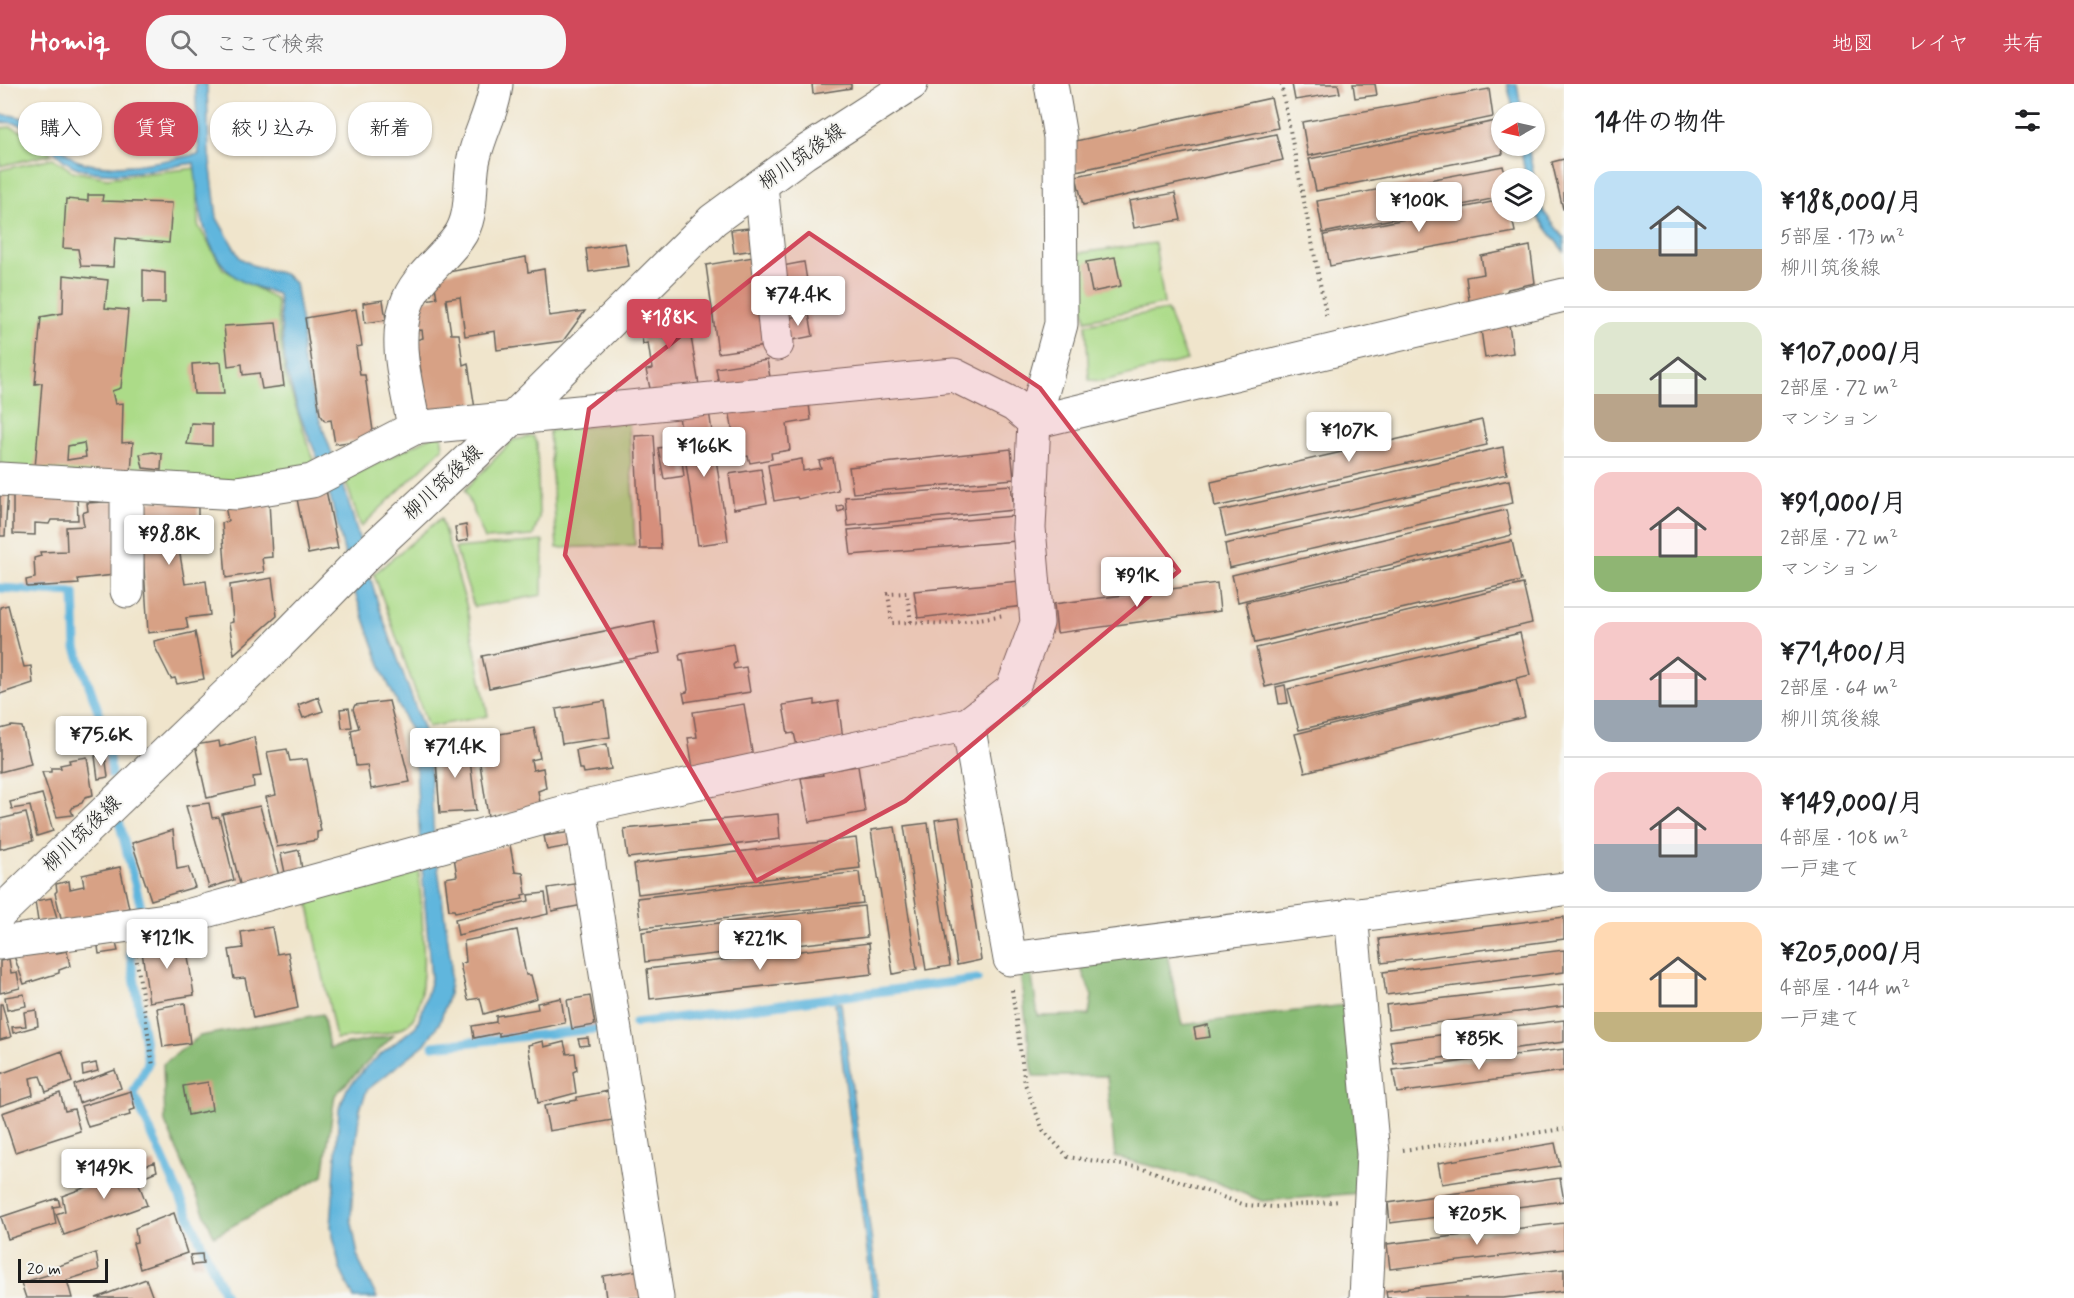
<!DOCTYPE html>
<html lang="ja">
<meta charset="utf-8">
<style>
body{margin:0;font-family:Mynerve,"Klee One",sans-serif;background:#f6f6f6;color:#202124;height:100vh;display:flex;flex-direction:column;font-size:22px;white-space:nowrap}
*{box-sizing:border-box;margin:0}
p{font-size:20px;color:#757577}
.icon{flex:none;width:33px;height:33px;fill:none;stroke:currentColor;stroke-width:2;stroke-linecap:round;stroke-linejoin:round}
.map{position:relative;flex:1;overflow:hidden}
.sheet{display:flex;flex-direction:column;background:#fff;width:510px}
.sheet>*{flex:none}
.hud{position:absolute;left:18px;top:18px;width:570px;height:54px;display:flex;gap:12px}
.needle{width:39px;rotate:261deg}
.tools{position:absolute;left:1491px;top:18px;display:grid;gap:12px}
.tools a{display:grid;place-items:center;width:54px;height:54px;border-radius:50%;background:#fff;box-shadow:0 2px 4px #0004;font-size:30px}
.scale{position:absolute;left:18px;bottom:15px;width:90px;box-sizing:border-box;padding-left:6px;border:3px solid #1c1c1c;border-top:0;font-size:16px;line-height:21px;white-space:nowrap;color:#1c1c1c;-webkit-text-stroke:4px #f6f6f2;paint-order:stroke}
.price{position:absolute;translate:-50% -51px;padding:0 14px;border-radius:6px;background:#fff;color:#222;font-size:20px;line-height:39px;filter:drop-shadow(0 2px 3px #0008)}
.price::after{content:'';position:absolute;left:50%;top:36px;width:18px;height:14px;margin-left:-9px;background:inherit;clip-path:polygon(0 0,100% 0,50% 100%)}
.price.active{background:#d1495b;color:#fff}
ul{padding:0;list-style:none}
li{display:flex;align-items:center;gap:18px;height:150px;padding:0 30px}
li+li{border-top:2px solid #e0e0e0}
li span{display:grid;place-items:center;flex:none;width:168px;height:120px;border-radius:18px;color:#555}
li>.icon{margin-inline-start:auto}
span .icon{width:72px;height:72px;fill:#fffc;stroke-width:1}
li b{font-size:26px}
h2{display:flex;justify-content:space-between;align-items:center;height:72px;padding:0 30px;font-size:26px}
.chip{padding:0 21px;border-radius:24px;background:#fff;box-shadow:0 2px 4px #0004;font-size:21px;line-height:54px}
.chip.active{background:#d1495b;color:#fff}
header{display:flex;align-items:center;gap:36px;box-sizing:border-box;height:84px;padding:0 30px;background:#d1495b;color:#fff}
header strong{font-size:28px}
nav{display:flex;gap:33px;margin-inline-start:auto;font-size:21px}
.search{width:420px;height:54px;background:#f6f6f6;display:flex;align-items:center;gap:15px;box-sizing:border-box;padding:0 21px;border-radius:24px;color:#757577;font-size:22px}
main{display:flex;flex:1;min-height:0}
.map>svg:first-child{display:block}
</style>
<header>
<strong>Homiq</strong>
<div class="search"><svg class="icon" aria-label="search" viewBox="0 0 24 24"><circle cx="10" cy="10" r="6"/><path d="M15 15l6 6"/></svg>ここで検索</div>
<nav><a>地図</a><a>レイヤ</a><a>共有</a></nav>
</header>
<main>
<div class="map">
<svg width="1564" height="1214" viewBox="0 0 1564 1214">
<rect width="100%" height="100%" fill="#f6f6f2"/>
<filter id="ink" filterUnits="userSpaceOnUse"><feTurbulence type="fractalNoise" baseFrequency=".0167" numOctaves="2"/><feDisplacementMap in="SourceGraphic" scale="12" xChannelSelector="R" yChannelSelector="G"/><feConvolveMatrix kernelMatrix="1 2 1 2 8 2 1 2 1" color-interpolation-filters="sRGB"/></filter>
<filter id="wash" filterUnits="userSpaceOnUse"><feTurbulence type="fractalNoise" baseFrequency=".008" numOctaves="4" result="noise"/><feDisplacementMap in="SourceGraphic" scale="24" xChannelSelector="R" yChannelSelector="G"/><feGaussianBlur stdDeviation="1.35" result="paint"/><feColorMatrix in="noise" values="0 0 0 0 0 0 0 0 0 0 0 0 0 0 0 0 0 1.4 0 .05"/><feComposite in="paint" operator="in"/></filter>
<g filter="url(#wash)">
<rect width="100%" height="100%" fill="#f0e5cc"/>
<!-- green -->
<path fill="#acdb88" stroke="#647c52" stroke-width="1.5" d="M11,43L32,51L52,70L0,82V44Z
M53,74L72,87L107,94L196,84L198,141L223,185L276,215L285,290L315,382L245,398L0,387V86Z
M1155,159L1164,220L1086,236L1072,170Z
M1167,226L1187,276L1104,297L1089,296L1086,240Z
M629,338L635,461L557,464L549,347Z
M441,348L443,364L361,443L345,395Z
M533,352L537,360L539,434L533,452L485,455L465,406L513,356Z
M441,434L466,520L488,632L428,643L374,490Z
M543,457L542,511L474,523L455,464Z
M418,780C420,811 434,923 407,941C387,953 359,952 336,955L307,812Z"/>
<!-- forest -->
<path fill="#89bb74" stroke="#526c48" stroke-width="1.5" d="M1166,866L1182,941L1353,920L1360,1109L1262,1117L1215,1098L1115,1073L1107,992H1033L1019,881L1030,880L1038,932L1089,931L1092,912L1078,877Z
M323,930L329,964L394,951L335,1011L323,1092L214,1152L165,1038L163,980L200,952Z"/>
<!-- water -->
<path fill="#61b6dd" stroke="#3e697c" stroke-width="1.5" d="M195,0H207L209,68L217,134L240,174L252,181L284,190L295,199L303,247L302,273L320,337L343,399L379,523L424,647L430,683L434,755L451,879L449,910L440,938L425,960L367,1006L360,1025L355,1066L351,1134L359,1177L377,1214H354L340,1185L331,1143L339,1025L347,1005L368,981L416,942L422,928L431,895L420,757L415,666L411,648L384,591L354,506L331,416L318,375L299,329L286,286L278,210C265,206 249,202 238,195C201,169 199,120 194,79C157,84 114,97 78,84C48,74 41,34 0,39V31C27,29 44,47 62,64C66,68 71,74 76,76C107,90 166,76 199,70Z
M1507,0H1517L1522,28H1514Z
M1520,62H1528L1538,113L1544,128L1564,154V168L1538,133L1535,126L1534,94H1526Z
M835,919H841L879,1214H873Z"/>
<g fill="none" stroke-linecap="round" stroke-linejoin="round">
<!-- stream -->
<path stroke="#61b6dd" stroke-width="9" d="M0,504L74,509L76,564L106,649L111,690
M119,737L142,827
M130,868L148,979L133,1009L226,1214
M635,939L977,895
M433,962L595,945"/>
</g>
<g id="blocks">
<!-- building -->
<path fill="#d7a185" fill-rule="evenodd" d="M812,0H851V4L813,10Z
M1292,0H1338L1340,9L1295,16Z
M1353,0H1375L1377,11L1355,14Z
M1489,5L1493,33L1308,72L1302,38Z
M1271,14L1278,44L1076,87L1071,58Z
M1496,37L1503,70L1316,107L1309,75Z
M1276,50L1283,76L1083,121L1076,92Z
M1564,75V125H1563L1552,78Z
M1503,82L1506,94H1502V113L1323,149L1317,117Z
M1175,109L1181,136L1134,144L1129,117Z
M88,111H103L102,117L172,119L169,159L115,154L113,183L81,182L78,165L63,164L66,115L88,117Z
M1502,116V128H1511L1515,148L1330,182L1324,151Z
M758,143L761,165L734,169L731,146Z
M625,159L629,182L589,188L586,165Z
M1530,162L1535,199L1508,205L1505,210L1470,224L1466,193L1484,190L1481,172Z
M526,173L528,188L544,185L549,232L585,227L563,257L497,266L495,247L465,252L460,213L446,215L451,250H459L463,281L468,279L475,325L428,332L424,307L417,308L414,290L421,288L416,256L423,254L422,246L414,247L415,218L437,214L433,191Z
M753,173L765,262L718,269L706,181Z
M1115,173L1121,202L1092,208L1086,178Z
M804,178L811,221L784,225L777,183Z
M143,186L165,189V219H143Z
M64,191L108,196L105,224L128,226L121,304L112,307L115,320L123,319L122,359L133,358L131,390L35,384L42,299L35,300L41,233L63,229ZM84,359L86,373L67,376L68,362Z
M383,216L386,236L365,239L363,219Z
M686,223L699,301L651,309L646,286L652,285L648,259L643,260L638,231Z
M356,225L362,262L356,263L360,291H365L374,354L335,360L331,336L325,337L320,330L305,234Z
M809,230L813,252L787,257L783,235Z
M276,239L284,302L262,305L259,289L243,291L242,280L228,282L224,242Z
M1509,240L1513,269L1485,274L1481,246Z
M767,276L771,299L720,307L716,284Z
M221,278L224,310H194L192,280Z
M808,312L811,336L787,340L790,366L771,369L772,375L750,379L748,372L730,375V369H725L722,351L733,349L729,325Z
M709,327L728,457L698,461L679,332Z
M1482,336L1487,361L1215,423L1211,398Z
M191,339L212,340V362L187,360Z
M654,351L661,465H640L635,352Z
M680,361L684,392L664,395L658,364Z
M1503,363L1507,390L1226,453L1220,427Z
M1011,365L1014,395L853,409L849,383Z
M153,368L162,370L161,386L143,384L140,370Z
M833,374L838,406L798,415L797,413L774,417L768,381L802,375L803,387L821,384L819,377Z
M761,385L767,419L734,425L729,390Z
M1509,396L1513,419L1229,484L1225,460Z
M1011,401L1014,426L848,442L845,413Z
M0,405H8L5,452H0Z
M326,406L338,464L308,470L296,410Z
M13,411H77L78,436H51L49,440L35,439V451L13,450Z
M198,415V437L182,441L183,465H179L185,500L206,497L210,531L186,534L188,544L148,549L140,418Z
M119,417L114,491L78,495L79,500L27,503L26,496L35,494L34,474L41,472L40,468L67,467L66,443L84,442L82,429L88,427L87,419Z
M224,417H269L272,473L262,474L264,488L226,494L222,439L228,437Z
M843,421L844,426L838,428L837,422Z
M1506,426L1512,451L1238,518L1232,491Z
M1013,432L1016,457L851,471L848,446Z
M466,441L468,456L457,458L455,443Z
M1512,457L1521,497L1255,559L1246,518Z
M272,494L277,532L234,570L229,539L233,538L230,501Z
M1020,497L1024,522L918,534L914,507Z
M1217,499L1220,527L1057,549L1054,520Z
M1523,500L1532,539L1265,603L1256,564Z
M8,521L24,583L31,582L33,599L0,610V523Z
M654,537L660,569L489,604L482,572Z
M195,548L204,595L177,600L175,594L171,595L155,563L154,557Z
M1520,549L1530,591L1299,646L1288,605Z
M733,560L736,578L733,581L734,585L746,583L750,608L685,618L683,609L687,608L688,606L683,576H680L679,571L681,569Z
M1516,595L1525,633L1305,688L1295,650Z
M1285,601L1288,619L1279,620L1276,603Z
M318,613L323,627L303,634L298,621Z
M815,616V621L838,617L843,655L797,662L794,649L788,650L783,621Z
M389,617L410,698L371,705L367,681L356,682L351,646L359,644L353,625L355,621Z
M605,617L610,653L562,660L556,625Z
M744,620L754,680L694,690L688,654L697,653L693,628Z
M349,624L352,643L342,644L340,625Z
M12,642L22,643L31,680L0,688V645Z
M534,644L540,674L531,676L533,686L543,684L546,704L538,707L541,724L488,732L476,654Z
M254,653L261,692L253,693L254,703L207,714L195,661L219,657L220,663Z
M468,659L476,727L440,729L435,664Z
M607,660L611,685L584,689L583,685H579L576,666Z
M287,665L290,677L307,675L321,747L317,748V756L277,763L266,713L276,711L267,668Z
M105,671L108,693L98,695L95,672Z
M87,673L93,711L85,713L82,719L74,722L71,726L73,731L57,733L42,688H51V684H61L60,681L70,679L69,676Z
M858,682L865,728L809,738L801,694L823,691L822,687Z
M42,710L53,747L37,752L30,722L12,725L10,718Z
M209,719L212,734L219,733L234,796L209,804L186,722Z
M260,722L279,792L241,804L222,730Z
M26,729L33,757L0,765V735Z
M778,730L780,755L628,774L624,745Z
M959,733L981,876L957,881L935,736Z
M928,739L950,882L926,886L904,742Z
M895,743L917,885L893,890L871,746Z
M173,746L177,785L188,783L195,803L151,816L132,759Z
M572,748L574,761L547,766L544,752Z
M856,754L860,784L638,810L634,780Z
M510,761L515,788L523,789L526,810L522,811L523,815L455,828L454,826H449L445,794L457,792L454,773Z
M299,766L302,786L285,789L281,770Z
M120,783L129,824L62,838L55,809L57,807L56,800L69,797L70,805L84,802L82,791Z
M859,788L863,819L641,844L637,814Z
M580,799L583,821L552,827L548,804Z
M545,809L548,830L458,851L455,835L529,817L528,811Z
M51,814L58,837L53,835L38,837L35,817Z
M864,822L867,853L645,878L642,848Z
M1564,833V855L1382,879L1379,855Z
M272,843L277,870L288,868L298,924L253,934L245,894L234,895L229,866L243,864L241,848Z
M517,846L526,891H531L537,914L484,930L480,914L468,916L460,880L466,878L464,857Z
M185,853L194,911L149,918L141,860Z
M116,859L118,867L99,870L98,862Z
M869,859L872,890L650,915L647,885Z
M56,864V869L67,867L70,882L59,886V889L24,900L14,872Z
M1564,866V888L1386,911L1383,888Z
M9,875L11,889L17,888L20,904L0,909V877Z
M1564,900V922L1389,945L1386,921Z
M24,910L26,922L7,926L5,913Z
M590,912L595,941L572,945L567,916Z
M561,914L565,939L499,952V949L474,954L472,942L496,938V932L538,925L537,919Z
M185,919L190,959L163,963L157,924Z
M0,920H2L11,953L0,956Z
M36,926L38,942L13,949L12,943L26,942L24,928Z
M1564,936V958L1394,980L1390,957Z
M1208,941L1210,953L1196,955L1194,944Z
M588,954L589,961L580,962L578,955Z
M543,957L544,963L564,958L567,970L575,969L577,986L573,988L576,1009L538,1019L528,961Z
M1564,965V987L1397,1009L1393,986Z
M62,967L72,998L46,1008L40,992L30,994L33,1011L0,1022V990Z
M96,979L98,987L83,991L82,982Z
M115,986L121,1004L79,1019L74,1001Z
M208,998L212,1026L188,1031L183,1002Z
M131,1007L135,1025L129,1027L130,1031L88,1043L81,1022Z
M609,1007L613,1036L549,1047L544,1022L577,1016V1013Z
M60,1009L65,1027L74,1025L80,1047L15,1068L2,1029Z
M1555,1059L1560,1082L1442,1100L1438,1079Z
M155,1078L157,1087L137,1095L147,1121L64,1151L56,1130L65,1127L62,1112Z
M1560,1094L1564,1117L1390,1139L1388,1119Z
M58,1114L60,1122L53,1123L56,1140L8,1155L1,1133Z
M174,1129L187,1169L140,1185L133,1159L137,1158L135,1144Z
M1564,1139V1165L1390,1185L1387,1160Z
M96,1169L99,1186L67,1196L72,1214H26L21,1199L54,1189L53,1184Z
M202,1170L203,1180L192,1181L190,1171Z
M1564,1185V1207L1503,1214H1387L1386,1207Z
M640,1186L645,1214H606L603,1192Z
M146,1195L153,1214H96Z"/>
</g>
</g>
<g filter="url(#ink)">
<use href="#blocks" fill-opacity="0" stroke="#66625a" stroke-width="1.5"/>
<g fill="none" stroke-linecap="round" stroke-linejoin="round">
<defs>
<path id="minor" d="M761,101L777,260
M1034,338L1564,211
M414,344C408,305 393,262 406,222C415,194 441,177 458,154C476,130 467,96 475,70C481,46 494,24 496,0
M0,395L237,409L312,397L414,344L954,291L1014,321L1034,338
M127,507V403
M968,640L1010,875L1564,805
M580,724L657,1214
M1351,830L1373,1070L1366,1214
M0,859L180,834L580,724L968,640L1012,606L1037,539L1029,444L1034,338L1061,240L1060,53L1051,0"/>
<path id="major" d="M0,829L270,569L366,471L513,334L713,136L804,69L911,0"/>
</defs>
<!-- minor casing -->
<use href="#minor" stroke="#66625a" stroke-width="35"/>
<!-- major casing -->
<use href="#major" stroke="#66625a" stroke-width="35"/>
<!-- path -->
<path stroke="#66625a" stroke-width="4" stroke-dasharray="1.5 4.5" stroke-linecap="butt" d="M1281,0L1327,235
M911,538L907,509L888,510L892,539L911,538L945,540L1005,531
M136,871L153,982
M1012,906L1025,1000L1043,1046L1068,1073L1143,1084L1245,1121L1275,1123L1340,1117
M1403,1066L1564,1045"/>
<!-- minor -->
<use href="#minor" stroke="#fff" stroke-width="33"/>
<!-- major -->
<use href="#major" stroke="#fff" stroke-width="33"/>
</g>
</g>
<!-- marked area -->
<path fill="#d1495b" fill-opacity="0.2" stroke="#d1495b" stroke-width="4.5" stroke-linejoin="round" d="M809,149L1040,304L1179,487L905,717L756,797L565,471L589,325Z"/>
<g text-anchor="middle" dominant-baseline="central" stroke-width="4.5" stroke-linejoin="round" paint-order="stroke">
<!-- street labels -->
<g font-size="20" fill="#1c1c1c" stroke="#f6f6f2">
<text transform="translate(802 73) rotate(-35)">柳川筑後線</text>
<text transform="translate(443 399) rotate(-43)">柳川筑後線</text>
<text transform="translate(82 750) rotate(-44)">柳川筑後線</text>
</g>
</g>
</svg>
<div class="tools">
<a><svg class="needle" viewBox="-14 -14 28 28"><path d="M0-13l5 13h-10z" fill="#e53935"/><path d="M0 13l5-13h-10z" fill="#757577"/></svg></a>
<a><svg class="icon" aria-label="layers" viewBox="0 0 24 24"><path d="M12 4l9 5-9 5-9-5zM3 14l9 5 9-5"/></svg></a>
</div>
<div class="scale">20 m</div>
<b class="price" style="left:1419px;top:149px">¥100K</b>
<b class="price" style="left:798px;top:243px">¥74.4K</b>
<b class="price active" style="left:669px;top:266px">¥188K</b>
<b class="price" style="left:1349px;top:379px">¥107K</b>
<b class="price" style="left:704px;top:394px">¥166K</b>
<b class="price" style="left:169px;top:482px">¥98.8K</b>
<b class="price" style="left:1137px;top:524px">¥91K</b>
<b class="price" style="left:101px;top:683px">¥75.6K</b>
<b class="price" style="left:455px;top:695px">¥71.4K</b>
<b class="price" style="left:167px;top:886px">¥121K</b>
<b class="price" style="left:760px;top:887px">¥221K</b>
<b class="price" style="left:1479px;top:987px">¥85K</b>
<b class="price" style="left:104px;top:1116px">¥149K</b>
<b class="price" style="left:1477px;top:1162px">¥205K</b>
<div class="hud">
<a class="chip">購入</a>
<a class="chip active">賃貸</a>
<a class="chip">絞り込み</a>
<a class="chip">新着</a>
</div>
</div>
<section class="sheet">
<h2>14件の物件<svg class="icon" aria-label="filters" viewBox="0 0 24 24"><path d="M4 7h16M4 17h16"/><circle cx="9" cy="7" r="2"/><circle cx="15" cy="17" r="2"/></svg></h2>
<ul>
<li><span style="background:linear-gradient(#bfe0f5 65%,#b9a48a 0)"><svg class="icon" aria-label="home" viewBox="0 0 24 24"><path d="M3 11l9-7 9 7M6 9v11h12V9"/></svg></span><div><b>¥188,000/月</b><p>5部屋 · 173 m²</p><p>柳川筑後線</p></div></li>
<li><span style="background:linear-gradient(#dfe7d0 60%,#b9a48a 0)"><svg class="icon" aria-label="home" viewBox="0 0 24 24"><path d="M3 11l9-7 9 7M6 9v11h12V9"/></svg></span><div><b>¥107,000/月</b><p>2部屋 · 72 m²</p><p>マンション</p></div></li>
<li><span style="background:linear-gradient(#f6c9c9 70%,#8fb573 0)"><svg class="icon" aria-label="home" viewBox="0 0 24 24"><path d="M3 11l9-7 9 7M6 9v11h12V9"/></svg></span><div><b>¥91,000/月</b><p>2部屋 · 72 m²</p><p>マンション</p></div></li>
<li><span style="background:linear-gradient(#f6c9c9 65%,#9aa5b1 0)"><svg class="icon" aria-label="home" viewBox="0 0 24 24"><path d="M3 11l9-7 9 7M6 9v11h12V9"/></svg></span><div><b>¥71,400/月</b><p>2部屋 · 64 m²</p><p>柳川筑後線</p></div></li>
<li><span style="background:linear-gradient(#f6c9c9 60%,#9aa5b1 0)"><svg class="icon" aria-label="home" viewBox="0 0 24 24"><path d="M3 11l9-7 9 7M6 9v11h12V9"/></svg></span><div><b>¥149,000/月</b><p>4部屋 · 108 m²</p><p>一戸建て</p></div></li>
<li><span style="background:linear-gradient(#ffd9b3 75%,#c2b280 0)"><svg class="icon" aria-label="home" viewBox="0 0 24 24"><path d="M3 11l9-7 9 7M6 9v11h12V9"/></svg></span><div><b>¥205,000/月</b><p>4部屋 · 144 m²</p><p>一戸建て</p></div></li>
</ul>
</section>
</main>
